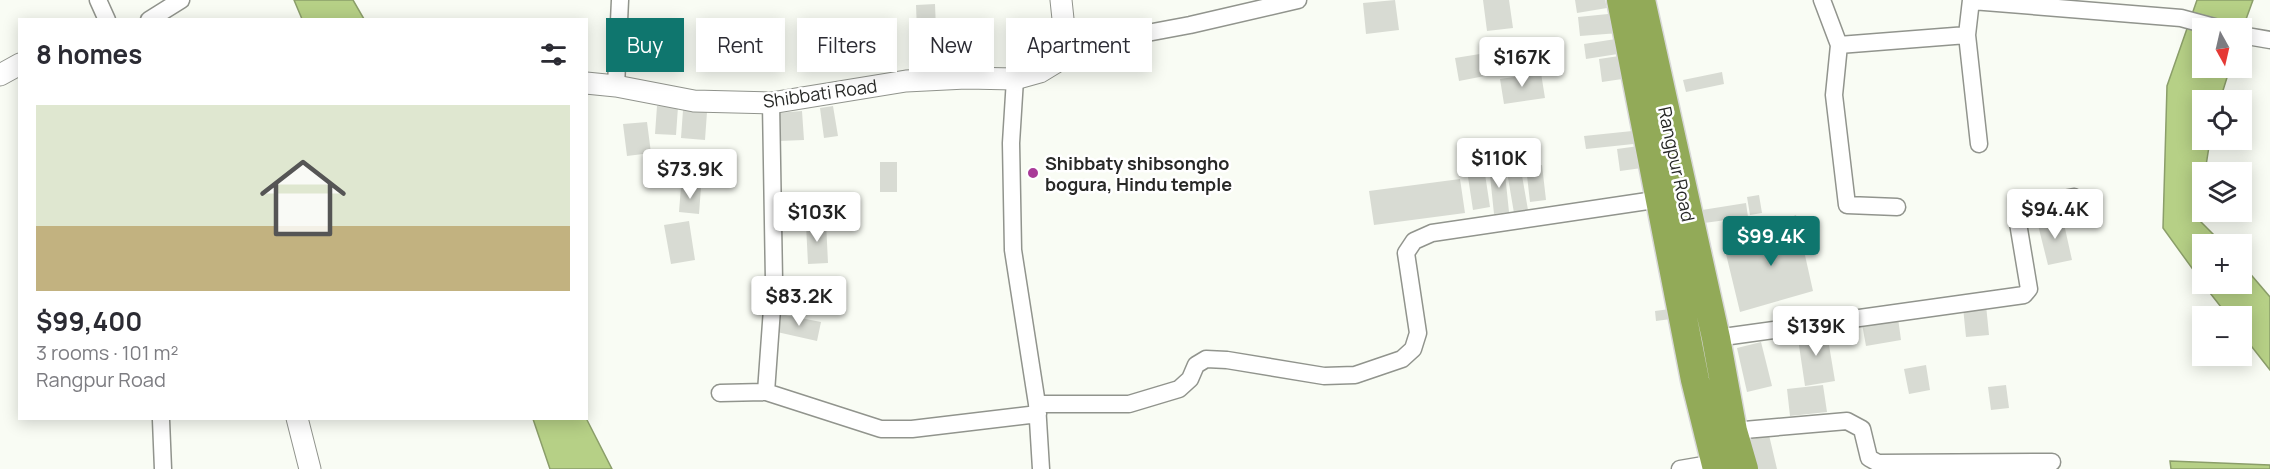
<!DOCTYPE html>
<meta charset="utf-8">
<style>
body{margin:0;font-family:Manrope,sans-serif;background:#f7f7f7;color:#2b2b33;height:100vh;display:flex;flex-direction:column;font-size:22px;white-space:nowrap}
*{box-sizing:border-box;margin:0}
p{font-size:20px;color:#7c7c81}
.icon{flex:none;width:33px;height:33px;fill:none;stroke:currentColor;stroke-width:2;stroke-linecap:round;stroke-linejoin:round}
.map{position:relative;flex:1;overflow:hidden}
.details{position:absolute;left:18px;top:18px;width:570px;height:402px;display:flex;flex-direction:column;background:#fff;border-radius:0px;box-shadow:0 3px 15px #0003}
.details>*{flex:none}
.hud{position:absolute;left:606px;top:18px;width:570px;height:54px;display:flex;gap:12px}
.needle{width:39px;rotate:172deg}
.controls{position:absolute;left:2192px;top:18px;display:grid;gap:12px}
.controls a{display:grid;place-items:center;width:60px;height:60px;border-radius:0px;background:#fff;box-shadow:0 3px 15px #0003;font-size:30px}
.price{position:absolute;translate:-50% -51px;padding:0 14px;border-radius:6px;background:#fff;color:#222;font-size:20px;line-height:39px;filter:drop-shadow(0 2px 3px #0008)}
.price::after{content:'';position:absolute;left:50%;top:36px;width:18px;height:14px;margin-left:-9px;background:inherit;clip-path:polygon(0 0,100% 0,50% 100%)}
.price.on{background:#0f766e;color:#fff}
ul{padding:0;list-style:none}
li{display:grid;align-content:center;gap:12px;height:318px;padding:0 18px}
li span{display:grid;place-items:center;height:186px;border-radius:0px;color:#555}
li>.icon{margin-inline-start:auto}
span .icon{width:108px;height:108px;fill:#fffc;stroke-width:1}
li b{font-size:26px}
h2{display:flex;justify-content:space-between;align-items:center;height:72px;padding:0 18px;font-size:26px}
.tag{padding:0 21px;border-radius:0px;background:#fff;box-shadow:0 3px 15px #0003;font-size:21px;line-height:54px}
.tag.on{background:#0f766e;color:#fff}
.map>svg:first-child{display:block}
</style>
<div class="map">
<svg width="2270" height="469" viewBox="0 0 2270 469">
<rect width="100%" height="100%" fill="#f9fcf4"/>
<!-- water -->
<path fill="#b6d086" stroke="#8b9e6a" stroke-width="1.5" d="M294,0H353L364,19H302Z
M2197,0H2253L2241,33V28H2202V68H2230L2220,100H2202V140H2210L2205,172H2202V194L2198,219L2223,244H2202V282L2163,228L2167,86Z
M2241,263L2270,297V370L2241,333V316H2228L2203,284H2241Z
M586,418L612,469H550L533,419Z
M2170,461L2270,465V469H2171Z"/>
<!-- building -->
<path fill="#d8dbd3" d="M1395,0L1399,30L1366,34L1363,3Z
M1483,0H1509L1513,28L1487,31Z
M1575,0H1605L1607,8L1577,13Z
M935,4L937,56L918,57L916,5Z
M1618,13L1619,33L1580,36L1578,17Z
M1054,34L1057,52L1018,57L1015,39Z
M1622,38L1624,53L1586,59L1584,44Z
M1486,53L1490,75L1459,81L1455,58Z
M1626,55L1629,78L1602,82L1599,59Z
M1722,72L1724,84L1686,92L1683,80Z
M1541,73L1545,98L1504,104L1500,79Z
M657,106L678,107L676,135L655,134Z
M833,106L838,136L824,138L820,108Z
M683,110L707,112L705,140L681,138Z
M802,111L804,140L779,141L777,113Z
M647,122L651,153L627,156L623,124Z
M1642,130L1643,143L1586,149L1584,136Z
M1646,145L1649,167L1620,171L1617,149Z
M880,162H897V192H880Z
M1504,164L1509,212L1494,214L1489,166Z
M1520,164L1528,210L1514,213L1506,166Z
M1542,165L1546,200L1530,202L1526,167Z
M1485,174L1490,207L1473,210L1468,177Z
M1460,179L1465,213L1374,225L1369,191Z
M681,186L701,187L699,214L679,212Z
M1759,195L1762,213L1750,215L1747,197Z
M1746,203L1748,217L1704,223L1702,210Z
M1796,215L1813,291L1740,312L1726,254L1759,247L1756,231Z
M2062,215L2072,260L2048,265L2037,221Z
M689,221L695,260L671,264L664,225Z
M826,222L828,263L808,264L806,224Z
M1986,305L1989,335L1966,337L1963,307Z
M1670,309L1671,319L1656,321L1655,311Z
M780,314L821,322L817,341L777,332Z
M1898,318L1901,340L1866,346L1862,324Z
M1826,327L1835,381L1805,386L1797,332Z
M1761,342L1772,386L1747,392L1737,348Z
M1926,365L1930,390L1909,394L1904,369Z
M1823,385L1827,412L1790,416L1787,389Z
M2006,385L2009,408L1991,410L1988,387Z
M1769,435L1777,469H1751L1744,441Z"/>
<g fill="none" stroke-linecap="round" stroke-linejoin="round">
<defs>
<path id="minor" d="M98,0L107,20
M1822,0L1839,45L1834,95L1847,205L1897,207
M1971,0L1967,35L1979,144
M1972,1L2181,18L2218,28
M149,20L181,0
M2241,35L2270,40
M1839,45L1967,35
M1063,58L1083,45L1190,25L1298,0
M1015,79L1011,143L1013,250L1037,404L1041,469
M616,86L620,0
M1716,338L2024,295L2029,289L2017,217L2018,209L2024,206L2074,197
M766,392L774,281L771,103
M720,393L766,392L881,429H912L1038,414
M1037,404H1129L1179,389L1190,379L1196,365L1206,359L1227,360L1324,376L1355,375L1402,359L1413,349L1418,333L1406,253L1414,241L1432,233L1661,199
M161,420L163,469
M1733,431L1847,421L1862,429L1869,458L1878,463L2052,462
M1680,469L1715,463"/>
<path id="tertiary" d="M0,75L20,64
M586,83L616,86L694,101L771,103L906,81L966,78L1015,79L1040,72L1063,58L1065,38L1061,0
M297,418L310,469"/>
<path id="trunk" d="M1621,0L1695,380L1717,469
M1641,0L1716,338L1733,431L1744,469"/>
</defs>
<!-- minor casing -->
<use href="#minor" stroke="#91948d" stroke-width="19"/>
<!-- tertiary casing -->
<use href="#tertiary" stroke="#91948d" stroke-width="23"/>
<!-- trunk casing -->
<use href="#trunk" stroke="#d8d8d8" stroke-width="31"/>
<!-- minor -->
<use href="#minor" stroke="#fff" stroke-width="16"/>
<!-- tertiary -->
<use href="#tertiary" stroke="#fff" stroke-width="21"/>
<!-- trunk -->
<use href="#trunk" stroke="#92aa58" stroke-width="28"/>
</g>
<!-- markers -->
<circle fill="#a93a98" stroke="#fff" stroke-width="2" cx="1033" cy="173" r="6"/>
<g text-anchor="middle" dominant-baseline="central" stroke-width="5" stroke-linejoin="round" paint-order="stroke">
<!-- street labels -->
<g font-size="18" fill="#282927" stroke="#fff">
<text transform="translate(820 93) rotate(-8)">Shibbati Road</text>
<text transform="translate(1677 164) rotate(78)">Rangpur Road</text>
</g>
<!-- poi labels -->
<g font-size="18" font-weight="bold" fill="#282927" stroke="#fff" text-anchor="start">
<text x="1045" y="163">Shibbaty shibsongho<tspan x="1045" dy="21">bogura, Hindu temple</tspan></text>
</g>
</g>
</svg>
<div class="controls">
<a><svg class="needle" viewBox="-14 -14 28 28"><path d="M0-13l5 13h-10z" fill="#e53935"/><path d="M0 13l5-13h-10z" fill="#7c7c81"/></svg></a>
<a><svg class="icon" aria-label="locate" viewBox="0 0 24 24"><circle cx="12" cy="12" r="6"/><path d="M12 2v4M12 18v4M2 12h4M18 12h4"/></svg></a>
<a><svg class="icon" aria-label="layers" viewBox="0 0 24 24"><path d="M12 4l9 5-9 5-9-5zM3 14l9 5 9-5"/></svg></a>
<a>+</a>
<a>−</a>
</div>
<b class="price" style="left:1522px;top:88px">$167K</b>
<b class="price" style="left:1499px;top:189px">$110K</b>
<b class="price" style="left:690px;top:200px">$73.9K</b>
<b class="price" style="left:2055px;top:240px">$94.4K</b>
<b class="price" style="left:817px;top:243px">$103K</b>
<b class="price on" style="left:1771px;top:267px">$99.4K</b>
<b class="price" style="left:799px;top:327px">$83.2K</b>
<b class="price" style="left:1816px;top:357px">$139K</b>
<div class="hud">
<a class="tag on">Buy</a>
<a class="tag">Rent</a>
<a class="tag">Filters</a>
<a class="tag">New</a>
<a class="tag">Apartment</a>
</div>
<section class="details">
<h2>8 homes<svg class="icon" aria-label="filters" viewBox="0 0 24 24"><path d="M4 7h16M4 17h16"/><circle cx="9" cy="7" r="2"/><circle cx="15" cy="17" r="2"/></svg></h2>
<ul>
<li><span style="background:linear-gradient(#dfe7d0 65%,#c2b280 0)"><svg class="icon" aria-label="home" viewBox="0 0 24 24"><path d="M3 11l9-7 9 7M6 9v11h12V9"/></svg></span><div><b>$99,400</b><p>3 rooms · 101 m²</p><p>Rangpur Road</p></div></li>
</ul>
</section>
</div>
